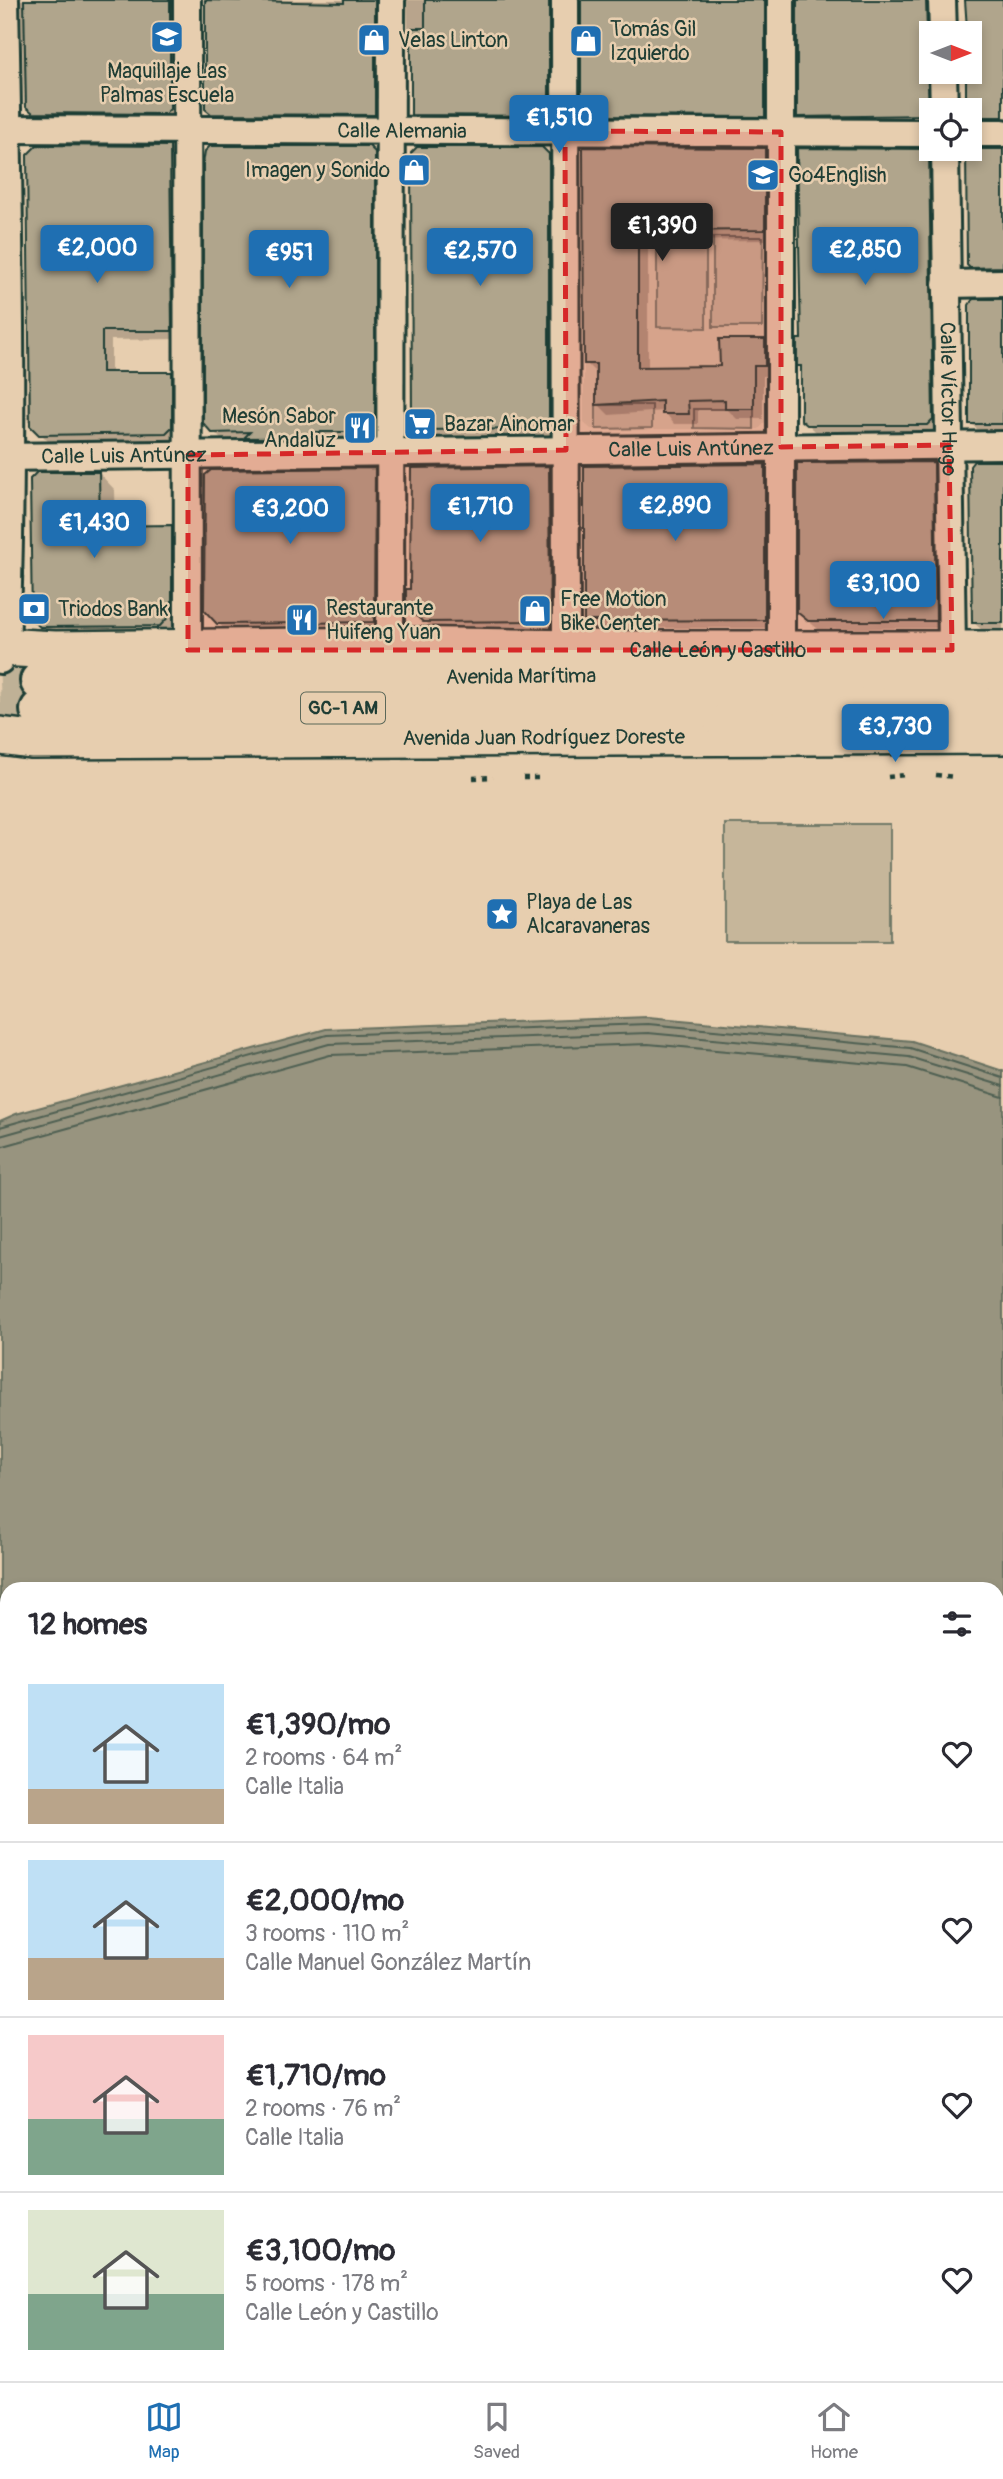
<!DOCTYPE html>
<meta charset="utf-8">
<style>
body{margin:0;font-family:Pangolin,sans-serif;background:#f2f2f3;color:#2b2b33;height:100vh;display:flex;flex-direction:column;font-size:26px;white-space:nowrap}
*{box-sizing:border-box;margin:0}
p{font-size:23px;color:#7c7c81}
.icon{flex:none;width:38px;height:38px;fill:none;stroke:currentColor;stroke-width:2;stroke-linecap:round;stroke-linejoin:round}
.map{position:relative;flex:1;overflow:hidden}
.sheet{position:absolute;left:0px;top:1582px;width:1004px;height:800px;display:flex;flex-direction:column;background:#fff;border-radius:21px 21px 0 0;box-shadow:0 4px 10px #0003}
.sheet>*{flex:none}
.needle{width:46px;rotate:90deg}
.buttons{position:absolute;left:919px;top:21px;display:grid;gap:14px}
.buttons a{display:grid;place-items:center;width:63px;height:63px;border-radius:0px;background:#fff;box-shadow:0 4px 10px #0003;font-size:35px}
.price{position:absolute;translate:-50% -60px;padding:0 16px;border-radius:7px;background:#1f6fb2;color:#fff;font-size:23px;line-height:46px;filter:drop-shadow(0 2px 4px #0008)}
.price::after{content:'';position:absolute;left:50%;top:42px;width:21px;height:16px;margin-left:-10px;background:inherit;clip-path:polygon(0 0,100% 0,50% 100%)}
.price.active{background:#222;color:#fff}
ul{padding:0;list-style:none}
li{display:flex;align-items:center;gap:21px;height:175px;padding:0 28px}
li+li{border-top:2px solid #e1e1e2}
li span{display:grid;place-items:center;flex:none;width:196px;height:140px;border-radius:0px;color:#555}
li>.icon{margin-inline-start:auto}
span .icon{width:84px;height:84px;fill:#fffc;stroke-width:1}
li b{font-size:30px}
h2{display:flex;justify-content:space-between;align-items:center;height:84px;padding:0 28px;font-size:30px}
.menu{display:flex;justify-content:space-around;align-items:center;height:98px;border-top:2px solid #e1e1e2;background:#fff;font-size:19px;color:#7c7c81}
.menu a{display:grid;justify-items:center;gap:4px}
.menu .active{color:#1f6fb2}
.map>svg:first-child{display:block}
</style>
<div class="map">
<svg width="1003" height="2381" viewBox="0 0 1003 2381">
<rect width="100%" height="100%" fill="#e7ceaf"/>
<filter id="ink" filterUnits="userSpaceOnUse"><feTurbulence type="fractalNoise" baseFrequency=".0143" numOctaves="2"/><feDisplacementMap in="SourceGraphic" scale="14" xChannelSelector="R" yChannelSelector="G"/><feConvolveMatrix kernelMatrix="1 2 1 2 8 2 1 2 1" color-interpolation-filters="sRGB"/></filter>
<g filter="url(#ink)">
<!-- built -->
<path fill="#d6c2a4" d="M767,230V420L759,429H591L584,423V231Z"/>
<!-- green -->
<path fill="#c6b69a" stroke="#727a67" stroke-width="2" d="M713,237H763L762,327H713Z
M657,238H706V328L657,327Z
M596,405H652V428L596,429Z
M694,409H754V429L694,428Z
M725,824H890V941H725Z"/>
<!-- water -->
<path fill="#98947f" stroke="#687161" stroke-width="2" fill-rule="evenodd" d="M648,1017L912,1041L1003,1071V2381H0V1121L16,1114L326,1029ZM7,1589H998V2375H7Z"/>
<!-- shadow -->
<path fill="#0003" d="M21,0H185V125L50,128L24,103Z
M207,0H388L383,123L221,122L207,109Z
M407,0H562L557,123H422L413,114V32L408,27Z
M583,0H778L773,124H591L583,115Z
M799,0H938L931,33V125L807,124L799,116Z
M967,0H1003V126L983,125L961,102L968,100L970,72Z
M170,148L179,157L180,339L111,340V373H171L180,383L176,442L51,444L28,421L29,156Z
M368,148L383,162L382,439L323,440L328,445L254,446L248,440H222L213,431Z
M542,149L557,164V432L552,436L422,438L414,429Z
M585,149L765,150L775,160V240L648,241V368H722L765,340L775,351V376H763V419H737L728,410H698V424H674L664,411L609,415L598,404L596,373L586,363Z
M1003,149V276H981L969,264L968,150Z
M799,150H929L937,159L936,433H817L803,419V369L799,365L803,340Z
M1003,299V432H980L971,423Z
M1003,462V630H982L973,622Z
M933,463L941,472L943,628L818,629L807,620Z
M765,465L773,474V628H594L586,620Z
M548,468L557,476V620L548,629H433L409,606Z
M374,470L382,478V630L227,632L205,609Z
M99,473L115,490L116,528L171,527L188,544V630L51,637L34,620Z"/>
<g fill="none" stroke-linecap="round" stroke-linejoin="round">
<!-- shore -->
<path stroke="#4f6052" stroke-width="2" d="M0,1127L327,1035L648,1024L910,1048L1003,1078
M0,1136L329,1044L648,1033L909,1057L1003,1086
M0,1147L330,1055L648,1044L907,1067L1003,1097"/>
</g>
<!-- building -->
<path fill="#b0a58c" stroke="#1f3d34" stroke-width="2" d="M24,0H170V109L165,114L33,113L26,107Z
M205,0L344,3V0H375V115L211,114L205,109Z
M425,0H549V116L411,115V28H425Z
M581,0H765V117L581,116Z
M797,0H926L927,33L931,43V62L927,72L930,115L797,117Z
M965,0H1003V117H972L970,110L960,103L959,98H966V72H970Z
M37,145L170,146L172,331H102V372H172V427L166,433L39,435L30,426L27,155Z
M210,146H369L375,152V432H314L323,437L244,438L250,432L212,433L203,423V164L205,151Z
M417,147H542L549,154V424L543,429L412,430L411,153Z
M583,147L765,148V230L638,231V367L720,366L719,339H765V366H754V409H725V400L688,401L689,414H662V401L596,405V364H584Z
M797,148L929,149L933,419L927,425H807L801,420V366H797V339H801Z
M966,149H1003V267L970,268L967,265Z
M973,299H1003V424H969V305Z
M974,461H1003V623H972L970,466Z
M934,462L936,621H808L797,612V463Z
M765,464V620L584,621V466Z
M549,466L550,612L539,621L423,622L406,606V589H410L411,468Z
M375,468L374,622L217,624L204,610L205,475L211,470Z
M37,472H99L100,526L172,525V613L160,626L40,627L32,620L30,479Z"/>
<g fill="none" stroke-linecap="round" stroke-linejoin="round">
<!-- highway-tunnel -->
<path stroke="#bfb196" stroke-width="38" stroke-dasharray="38 19" stroke-linecap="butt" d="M0,683L40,681
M0,711L40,710"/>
<defs>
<g id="street">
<path d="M187,0L188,650"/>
<path d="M565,0L566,649"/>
<path d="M781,0V649"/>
<path d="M942,0L943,33"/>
<path d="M943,72L944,110"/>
<path id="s1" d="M0,129L931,133"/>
<path d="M970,133H1003"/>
<path id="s2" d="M945,149L952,650"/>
<path d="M946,284L1003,283"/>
<path id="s3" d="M0,457L1003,445"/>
<path d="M390,646L391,0"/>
<path d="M0,660L6,648C14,432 9,216 5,0"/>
</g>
<g id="secondary">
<path id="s4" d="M0,647L55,650L390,646L643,650H1003"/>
<path id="s5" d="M0,736L31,740L1003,735"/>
</g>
<g id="highway">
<path id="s6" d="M40,681L644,675L1003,676"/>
<path d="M40,710L1003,707"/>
<path d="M726,723L787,735L846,723"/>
</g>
</defs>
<!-- street casing -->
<use href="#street" stroke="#1f3d34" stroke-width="32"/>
<!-- secondary casing -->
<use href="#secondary" stroke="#1f3d34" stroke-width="42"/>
<!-- highway casing -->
<use href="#highway" stroke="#1f3d34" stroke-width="44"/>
<!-- path -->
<path stroke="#1f3d34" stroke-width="4.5" stroke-dasharray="5 5" stroke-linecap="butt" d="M936,775L955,777
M888,777L905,775
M473,778L493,777
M523,778H542"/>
<!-- street -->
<use href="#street" stroke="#e7ceaf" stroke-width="26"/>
<!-- secondary -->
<use href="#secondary" stroke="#e7ceaf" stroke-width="37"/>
<!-- highway -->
<use href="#highway" stroke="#e7ceaf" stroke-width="38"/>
</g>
</g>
<!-- marked area -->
<path fill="#d62828" fill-opacity="0.2" stroke="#d62828" stroke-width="5" stroke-dasharray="14 9" stroke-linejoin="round" d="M565,131L781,132V447L949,445L952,650H188V455L566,450Z"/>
<!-- icons -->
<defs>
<symbol id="university-square" viewBox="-11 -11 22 22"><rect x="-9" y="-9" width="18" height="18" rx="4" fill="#1f6fb2" stroke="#e7ceaf"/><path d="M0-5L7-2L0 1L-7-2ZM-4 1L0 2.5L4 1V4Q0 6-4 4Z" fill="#fff"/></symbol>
<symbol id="shop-square" viewBox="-11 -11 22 22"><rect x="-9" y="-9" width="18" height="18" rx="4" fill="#1f6fb2" stroke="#e7ceaf"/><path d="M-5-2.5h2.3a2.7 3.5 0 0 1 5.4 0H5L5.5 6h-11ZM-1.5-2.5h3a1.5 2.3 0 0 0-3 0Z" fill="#fff"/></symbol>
<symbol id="school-square" viewBox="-11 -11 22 22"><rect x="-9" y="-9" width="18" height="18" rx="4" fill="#1f6fb2" stroke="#e7ceaf"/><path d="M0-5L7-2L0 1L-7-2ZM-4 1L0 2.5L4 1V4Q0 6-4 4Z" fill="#fff"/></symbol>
<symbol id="supermarket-square" viewBox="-11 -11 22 22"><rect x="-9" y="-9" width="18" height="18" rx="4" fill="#1f6fb2" stroke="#e7ceaf"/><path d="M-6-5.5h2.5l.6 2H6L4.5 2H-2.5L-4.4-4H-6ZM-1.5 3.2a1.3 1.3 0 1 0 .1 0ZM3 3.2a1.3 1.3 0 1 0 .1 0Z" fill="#fff"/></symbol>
<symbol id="restaurant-square" viewBox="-11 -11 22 22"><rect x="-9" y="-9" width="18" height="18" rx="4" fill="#1f6fb2" stroke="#e7ceaf"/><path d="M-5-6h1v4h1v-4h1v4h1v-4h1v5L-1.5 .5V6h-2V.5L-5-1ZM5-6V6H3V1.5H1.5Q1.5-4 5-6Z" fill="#fff"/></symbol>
<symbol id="bank-square" viewBox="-11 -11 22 22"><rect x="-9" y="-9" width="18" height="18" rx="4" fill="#1f6fb2" stroke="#e7ceaf"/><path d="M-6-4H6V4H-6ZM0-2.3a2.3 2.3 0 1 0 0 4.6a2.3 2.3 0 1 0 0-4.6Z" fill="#fff"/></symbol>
<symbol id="sight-square" viewBox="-11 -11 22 22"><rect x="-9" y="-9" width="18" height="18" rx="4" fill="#1f6fb2" stroke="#e7ceaf"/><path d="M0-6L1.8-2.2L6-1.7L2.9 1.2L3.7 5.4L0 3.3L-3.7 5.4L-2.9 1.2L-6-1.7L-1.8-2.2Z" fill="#fff"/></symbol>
</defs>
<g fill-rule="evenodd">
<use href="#university-square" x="148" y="18" width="38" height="38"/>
<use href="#shop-square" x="355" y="21" width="38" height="38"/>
<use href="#shop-square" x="567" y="22" width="38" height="38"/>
<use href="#shop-square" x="395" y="151" width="38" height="38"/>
<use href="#school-square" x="744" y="156" width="38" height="38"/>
<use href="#supermarket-square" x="401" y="405" width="38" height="38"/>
<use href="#restaurant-square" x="341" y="409" width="38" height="38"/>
<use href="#bank-square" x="15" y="590" width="38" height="38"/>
<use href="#shop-square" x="516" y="592" width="38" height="38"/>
<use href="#restaurant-square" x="283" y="601" width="38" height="38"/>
<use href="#sight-square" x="483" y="895" width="38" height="38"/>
</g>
<g text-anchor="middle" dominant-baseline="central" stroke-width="5" stroke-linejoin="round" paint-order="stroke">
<!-- shield labels -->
<rect fill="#e7ceaf" stroke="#5b6859" stroke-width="2" x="301" y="692.5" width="84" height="31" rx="5"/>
<g font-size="19" font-weight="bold" fill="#1f3d34">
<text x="343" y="708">GC-1 AM</text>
</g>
<!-- poi labels -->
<g font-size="21" fill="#1f3d34" stroke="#e7ceaf" text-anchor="start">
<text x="610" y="29">Tomás Gil<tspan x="610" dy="24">Izquierdo</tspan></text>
<text x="398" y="40">Velas Linton</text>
<text x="167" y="71" text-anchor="middle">Maquillaje Las<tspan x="167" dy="24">Palmas Escuela</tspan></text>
<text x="390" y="170" text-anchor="end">Imagen y Sonido</text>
<text x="788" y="175">Go4English</text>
<text x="336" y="416" text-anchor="end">Mesón Sabor<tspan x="336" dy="24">Andaluz</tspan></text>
<text x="444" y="424">Bazar Ainomar</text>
<text x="560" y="599">Free Motion<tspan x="560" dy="24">Bike Center</tspan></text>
<text x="326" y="608">Restaurante<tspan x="326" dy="24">Huifeng Yuan</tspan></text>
<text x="58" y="609">Triodos Bank</text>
<text x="526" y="902">Playa de Las<tspan x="526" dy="24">Alcaravaneras</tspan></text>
</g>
<!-- street labels -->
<g font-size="21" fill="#1f3d34" stroke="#e7ceaf">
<text stroke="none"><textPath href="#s1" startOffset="402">Calle Alemania</textPath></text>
<text stroke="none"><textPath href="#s2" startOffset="250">Calle Víctor Hugo</textPath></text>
<text stroke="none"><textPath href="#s3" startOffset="691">Calle Luis Antúnez</textPath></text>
<text stroke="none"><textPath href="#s3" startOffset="124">Calle Luis Antúnez</textPath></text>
<text stroke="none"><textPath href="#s4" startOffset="718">Calle León y Castillo</textPath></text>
<text stroke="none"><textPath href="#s6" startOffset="481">Avenida Marítima</textPath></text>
<text stroke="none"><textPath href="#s5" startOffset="544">Avenida Juan Rodríguez Doreste</textPath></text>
</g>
</g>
</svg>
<div class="buttons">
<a><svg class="needle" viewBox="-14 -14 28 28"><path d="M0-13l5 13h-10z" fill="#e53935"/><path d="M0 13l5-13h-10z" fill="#7c7c81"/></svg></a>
<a><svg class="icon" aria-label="locate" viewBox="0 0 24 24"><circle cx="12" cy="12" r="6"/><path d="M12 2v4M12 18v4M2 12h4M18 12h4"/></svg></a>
</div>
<b class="price" style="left:559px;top:155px">€1,510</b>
<b class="price active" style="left:662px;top:263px">€1,390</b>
<b class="price" style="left:97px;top:285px">€2,000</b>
<b class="price" style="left:865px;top:287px">€2,850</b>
<b class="price" style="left:480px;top:288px">€2,570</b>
<b class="price" style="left:289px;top:290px">€951</b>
<b class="price" style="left:675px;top:543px">€2,890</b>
<b class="price" style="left:480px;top:544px">€1,710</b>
<b class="price" style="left:290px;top:546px">€3,200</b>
<b class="price" style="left:94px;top:560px">€1,430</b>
<b class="price" style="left:883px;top:621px">€3,100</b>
<b class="price" style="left:895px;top:764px">€3,730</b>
<section class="sheet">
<h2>12 homes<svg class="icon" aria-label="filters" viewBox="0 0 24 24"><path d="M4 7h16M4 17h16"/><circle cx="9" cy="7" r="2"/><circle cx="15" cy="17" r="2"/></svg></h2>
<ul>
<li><span style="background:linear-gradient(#bfe0f5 75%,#b9a48a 0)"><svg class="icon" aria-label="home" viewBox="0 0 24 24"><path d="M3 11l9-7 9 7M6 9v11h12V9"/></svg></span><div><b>€1,390/mo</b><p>2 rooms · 64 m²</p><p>Calle Italia</p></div><svg class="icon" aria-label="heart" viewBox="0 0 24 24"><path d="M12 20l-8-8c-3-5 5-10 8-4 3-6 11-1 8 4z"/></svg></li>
<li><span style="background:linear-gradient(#bfe0f5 70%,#b9a48a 0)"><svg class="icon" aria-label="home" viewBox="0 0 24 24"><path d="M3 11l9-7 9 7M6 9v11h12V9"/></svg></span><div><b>€2,000/mo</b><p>3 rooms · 110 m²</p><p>Calle Manuel González Martín</p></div><svg class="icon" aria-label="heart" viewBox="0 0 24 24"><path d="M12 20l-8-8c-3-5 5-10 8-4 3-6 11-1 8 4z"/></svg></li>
<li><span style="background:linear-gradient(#f6c9c9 60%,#7fa58c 0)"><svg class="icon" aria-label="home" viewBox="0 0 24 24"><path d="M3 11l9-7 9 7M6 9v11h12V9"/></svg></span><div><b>€1,710/mo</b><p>2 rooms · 76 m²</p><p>Calle Italia</p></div><svg class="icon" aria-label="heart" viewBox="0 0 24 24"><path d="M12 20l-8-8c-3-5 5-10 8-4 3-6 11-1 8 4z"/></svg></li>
<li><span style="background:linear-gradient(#dfe7d0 60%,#7fa58c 0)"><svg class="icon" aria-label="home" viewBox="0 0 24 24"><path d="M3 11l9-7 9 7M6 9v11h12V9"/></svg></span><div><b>€3,100/mo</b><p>5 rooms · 178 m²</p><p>Calle León y Castillo</p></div><svg class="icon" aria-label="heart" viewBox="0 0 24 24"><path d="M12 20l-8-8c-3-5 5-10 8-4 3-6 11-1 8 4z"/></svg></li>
</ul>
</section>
</div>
<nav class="menu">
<a class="active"><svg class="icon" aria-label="map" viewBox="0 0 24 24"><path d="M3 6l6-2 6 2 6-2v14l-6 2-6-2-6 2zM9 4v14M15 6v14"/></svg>Map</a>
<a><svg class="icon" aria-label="saved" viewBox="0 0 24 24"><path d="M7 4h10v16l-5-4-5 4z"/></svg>Saved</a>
<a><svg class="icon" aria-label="home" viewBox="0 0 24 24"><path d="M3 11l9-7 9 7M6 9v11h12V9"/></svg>Home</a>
</nav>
